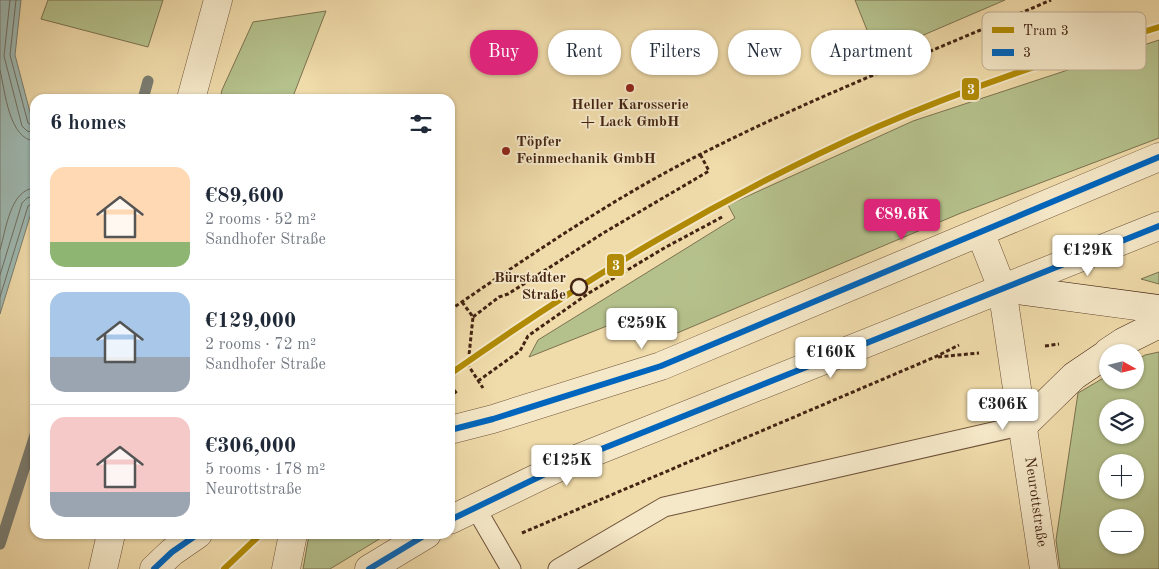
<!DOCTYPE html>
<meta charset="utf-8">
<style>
body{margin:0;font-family:"Old Standard TT",serif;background:#f6f6f7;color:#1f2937;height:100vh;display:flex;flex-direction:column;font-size:19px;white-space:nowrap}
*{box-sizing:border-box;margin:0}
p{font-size:16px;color:#747a83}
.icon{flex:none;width:28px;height:28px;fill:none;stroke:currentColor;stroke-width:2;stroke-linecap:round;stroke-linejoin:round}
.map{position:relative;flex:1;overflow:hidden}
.drawer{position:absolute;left:30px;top:94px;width:425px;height:445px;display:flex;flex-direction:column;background:#fff;border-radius:15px;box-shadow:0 1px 4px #0004}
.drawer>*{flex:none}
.banner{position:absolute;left:470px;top:30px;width:475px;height:45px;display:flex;gap:10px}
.needle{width:32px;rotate:98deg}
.fabs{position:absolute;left:1099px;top:344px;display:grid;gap:10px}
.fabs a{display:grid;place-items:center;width:45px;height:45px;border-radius:50%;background:#fff;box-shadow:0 1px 4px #0004;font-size:25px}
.price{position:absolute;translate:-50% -42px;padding:0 11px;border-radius:5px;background:#fff;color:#222;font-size:16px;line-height:32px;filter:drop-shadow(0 1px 2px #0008)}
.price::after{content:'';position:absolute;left:50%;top:30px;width:15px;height:11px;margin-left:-8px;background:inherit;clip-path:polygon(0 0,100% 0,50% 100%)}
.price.selected{background:#db2777;color:#fff}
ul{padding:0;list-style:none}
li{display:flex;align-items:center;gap:15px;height:125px;padding:0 20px}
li+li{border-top:1px solid #e0e1e3}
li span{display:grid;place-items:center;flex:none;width:140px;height:100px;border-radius:15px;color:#555}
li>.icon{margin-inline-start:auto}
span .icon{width:60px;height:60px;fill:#fffc;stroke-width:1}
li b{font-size:21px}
h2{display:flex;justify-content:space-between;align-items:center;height:60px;padding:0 20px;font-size:21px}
.tag{padding:0 18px;border-radius:22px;background:#fff;box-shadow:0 1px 4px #0004;font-size:18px;line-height:45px}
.tag.selected{background:#db2777;color:#fff}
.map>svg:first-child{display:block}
</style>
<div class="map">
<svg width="1159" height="569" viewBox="0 0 1159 569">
<rect width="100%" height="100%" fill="#f0dbaa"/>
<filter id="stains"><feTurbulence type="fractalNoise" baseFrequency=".004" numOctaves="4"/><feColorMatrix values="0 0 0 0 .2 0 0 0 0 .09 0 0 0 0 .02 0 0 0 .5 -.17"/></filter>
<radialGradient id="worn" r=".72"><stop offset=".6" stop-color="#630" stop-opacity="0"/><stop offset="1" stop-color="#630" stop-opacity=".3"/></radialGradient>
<!-- green -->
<path fill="#b5c18c" stroke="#7c7250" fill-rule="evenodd" d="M48,0H163L148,47L41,19Z
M855,0H1005L877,55Z
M326,11L292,99H220L222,90L253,22Z
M1159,40V138L961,213L663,339L637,314L529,357L538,340L735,218L728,205L913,121Z
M1159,272V284L1141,279Z
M1159,352V569H1060L1056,540L1078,393L1107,376L1108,380H1135V361L1145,355ZM1108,408H1135V435H1108ZM1135,462V490H1108V462ZM1108,518H1135V545H1108Z
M309,535L381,538L330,569H303Z"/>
<!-- water -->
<path fill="#9eb9b2" stroke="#7a7d72" d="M0,0H21L15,55L35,131V200L0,314Z"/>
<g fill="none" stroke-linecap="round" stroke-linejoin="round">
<!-- shore -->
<path stroke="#706e62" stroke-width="1" d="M10,0L4,56L22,126L27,131L35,133
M16,0L10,55L28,123L35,127
M0,70C5,91 9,140 35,141
M0,250C6,230 10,189 35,188
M0,275L22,203L27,198L35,196
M0,297L28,206L35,202"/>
<!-- stream -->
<path stroke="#7a7d72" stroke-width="11" d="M143,99L148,81
M0,544L35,435"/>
<defs>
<path id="service" d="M475,507L511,569
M558,569L664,507L1024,425"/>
<path id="minor" d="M191,99L218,0
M1002,288L1044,569
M103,569L111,534
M286,569L293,534"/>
<path id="tertiary" d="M980,232L1002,288
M450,430L493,419L661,366L1159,157
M450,520L574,460L1159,226
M154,569L172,552L198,534
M369,569L427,534"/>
<path id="secondary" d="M1002,288L1159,309
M1108,352L1123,342L1159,324
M1024,425L1074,376L1108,353"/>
</defs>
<!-- service casing -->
<use href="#service" stroke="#6e5239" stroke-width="21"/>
<!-- minor casing -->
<use href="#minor" stroke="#6e5239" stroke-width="29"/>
<!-- tertiary casing -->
<use href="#tertiary" stroke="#6e5239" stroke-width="29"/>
<!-- secondary casing -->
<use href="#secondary" stroke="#432413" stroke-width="29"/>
<!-- path -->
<path stroke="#432413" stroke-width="3" stroke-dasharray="4 2.5" stroke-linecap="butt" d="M462,302L473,317L468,365L483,388
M450,310C531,255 613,198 701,154C815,96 934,51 1051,0
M473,317L499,297L508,294L605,232L709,171L700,154
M1045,346L1059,344
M938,357L979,353
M478,381L520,351L528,336L589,293L666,247L724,216
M450,385L457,394
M522,533L935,357L959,345"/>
<!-- service -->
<use href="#service" stroke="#f5e8c8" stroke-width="19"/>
<!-- minor -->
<use href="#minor" stroke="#f5e8c8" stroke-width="28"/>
<!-- tertiary -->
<use href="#tertiary" stroke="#f5e8c8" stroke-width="28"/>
<!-- secondary -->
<use href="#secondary" stroke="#f5e8c8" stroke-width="28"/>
<defs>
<path id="bus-1" d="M450,430L493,419L661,366L1159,157
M450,520L574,460L1159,226
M154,569L172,552L198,534
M369,569L427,534"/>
</defs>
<!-- bus-1 casing -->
<use href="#bus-1" stroke="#f5e8c8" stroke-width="10"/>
<!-- bus-1 -->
<use href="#bus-1" stroke="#0065bd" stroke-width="6"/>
<defs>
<path id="tram-1" d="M450,374C587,277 724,195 877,127C969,87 1064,56 1159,27
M224,569L261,534"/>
</defs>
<!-- tram-1 casing -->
<use href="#tram-1" stroke="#f5e8c8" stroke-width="10"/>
<!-- tram-1 -->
<use href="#tram-1" stroke="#b18b05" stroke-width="6"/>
</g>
<!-- markers -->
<g fill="#8f2418" stroke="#f5e8c8" stroke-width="2">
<circle cx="630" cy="88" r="5"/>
<circle cx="506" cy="151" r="5"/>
</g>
<circle fill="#f5e8c8" stroke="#432413" stroke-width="2.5" cx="579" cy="287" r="8"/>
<g text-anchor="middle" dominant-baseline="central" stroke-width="4" stroke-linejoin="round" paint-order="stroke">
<!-- poi labels -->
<g font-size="15" font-weight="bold" fill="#432413" stroke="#f5e8c8">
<text x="630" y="105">Heller Karosserie<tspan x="630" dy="17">+ Lack GmbH</tspan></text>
<text x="516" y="142" text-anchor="start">Töpfer<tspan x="516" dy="17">Feinmechanik GmbH</tspan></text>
</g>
<!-- stop labels -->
<g font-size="15" font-weight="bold" fill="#432413" stroke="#f5e8c8" text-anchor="end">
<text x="566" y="278">Bürstadter<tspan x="566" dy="17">Straße</tspan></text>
</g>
<!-- street labels -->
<g font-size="15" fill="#432413" stroke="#f5e8c8">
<text transform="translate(1035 502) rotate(82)">Neurottstraße</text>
</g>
</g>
<!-- legend -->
<rect x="982" y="12" width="164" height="58" rx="8" fill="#f5e8c8" stroke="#c0ad92" stroke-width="1"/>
<rect x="992" y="27" width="22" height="6" fill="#b18b05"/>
<rect x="992" y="49" width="22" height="7" fill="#0065bd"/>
<g font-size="14" fill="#432413">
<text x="1023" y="35">Tram 3</text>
<text x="1023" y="57">3</text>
</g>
<g stroke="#f5e8c8" stroke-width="2">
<rect x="961" y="77" width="19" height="24" rx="5" fill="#b18b05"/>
<rect x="606" y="253" width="19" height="24" rx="5" fill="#b18b05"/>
</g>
<g font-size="14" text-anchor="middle" font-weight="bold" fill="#fff">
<text x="971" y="94">3</text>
<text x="616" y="270">3</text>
</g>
<rect width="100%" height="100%" filter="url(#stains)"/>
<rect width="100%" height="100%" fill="url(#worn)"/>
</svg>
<div class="fabs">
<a><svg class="needle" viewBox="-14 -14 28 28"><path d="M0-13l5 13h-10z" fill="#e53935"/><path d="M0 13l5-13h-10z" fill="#747a83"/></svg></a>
<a><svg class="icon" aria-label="layers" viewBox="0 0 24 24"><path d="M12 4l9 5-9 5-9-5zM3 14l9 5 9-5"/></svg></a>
<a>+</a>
<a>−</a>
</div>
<b class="price selected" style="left:902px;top:241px">€89.6K</b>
<b class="price" style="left:1088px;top:277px">€129K</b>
<b class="price" style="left:642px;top:350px">€259K</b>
<b class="price" style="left:831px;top:379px">€160K</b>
<b class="price" style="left:1003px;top:431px">€306K</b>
<b class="price" style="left:567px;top:487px">€125K</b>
<div class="banner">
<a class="tag selected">Buy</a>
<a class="tag">Rent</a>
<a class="tag">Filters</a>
<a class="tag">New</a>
<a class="tag">Apartment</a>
</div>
<section class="drawer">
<h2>6 homes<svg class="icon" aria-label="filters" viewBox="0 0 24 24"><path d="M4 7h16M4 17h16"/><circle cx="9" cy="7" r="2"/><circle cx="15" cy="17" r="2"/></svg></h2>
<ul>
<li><span style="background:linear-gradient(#ffd9b3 75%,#8fb573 0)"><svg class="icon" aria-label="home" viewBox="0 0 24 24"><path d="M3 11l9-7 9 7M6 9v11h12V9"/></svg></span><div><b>€89,600</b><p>2 rooms · 52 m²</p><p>Sandhofer Straße</p></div></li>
<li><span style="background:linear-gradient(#a9c7e8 65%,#9aa5b1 0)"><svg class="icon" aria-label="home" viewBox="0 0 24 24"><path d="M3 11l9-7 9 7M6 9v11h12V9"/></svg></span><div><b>€129,000</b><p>2 rooms · 72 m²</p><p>Sandhofer Straße</p></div></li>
<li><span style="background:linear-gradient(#f6c9c9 75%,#9aa5b1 0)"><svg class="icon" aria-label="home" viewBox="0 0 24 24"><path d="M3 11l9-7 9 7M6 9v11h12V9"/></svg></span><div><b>€306,000</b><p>5 rooms · 178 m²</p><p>Neurottstraße</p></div></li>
</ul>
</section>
</div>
